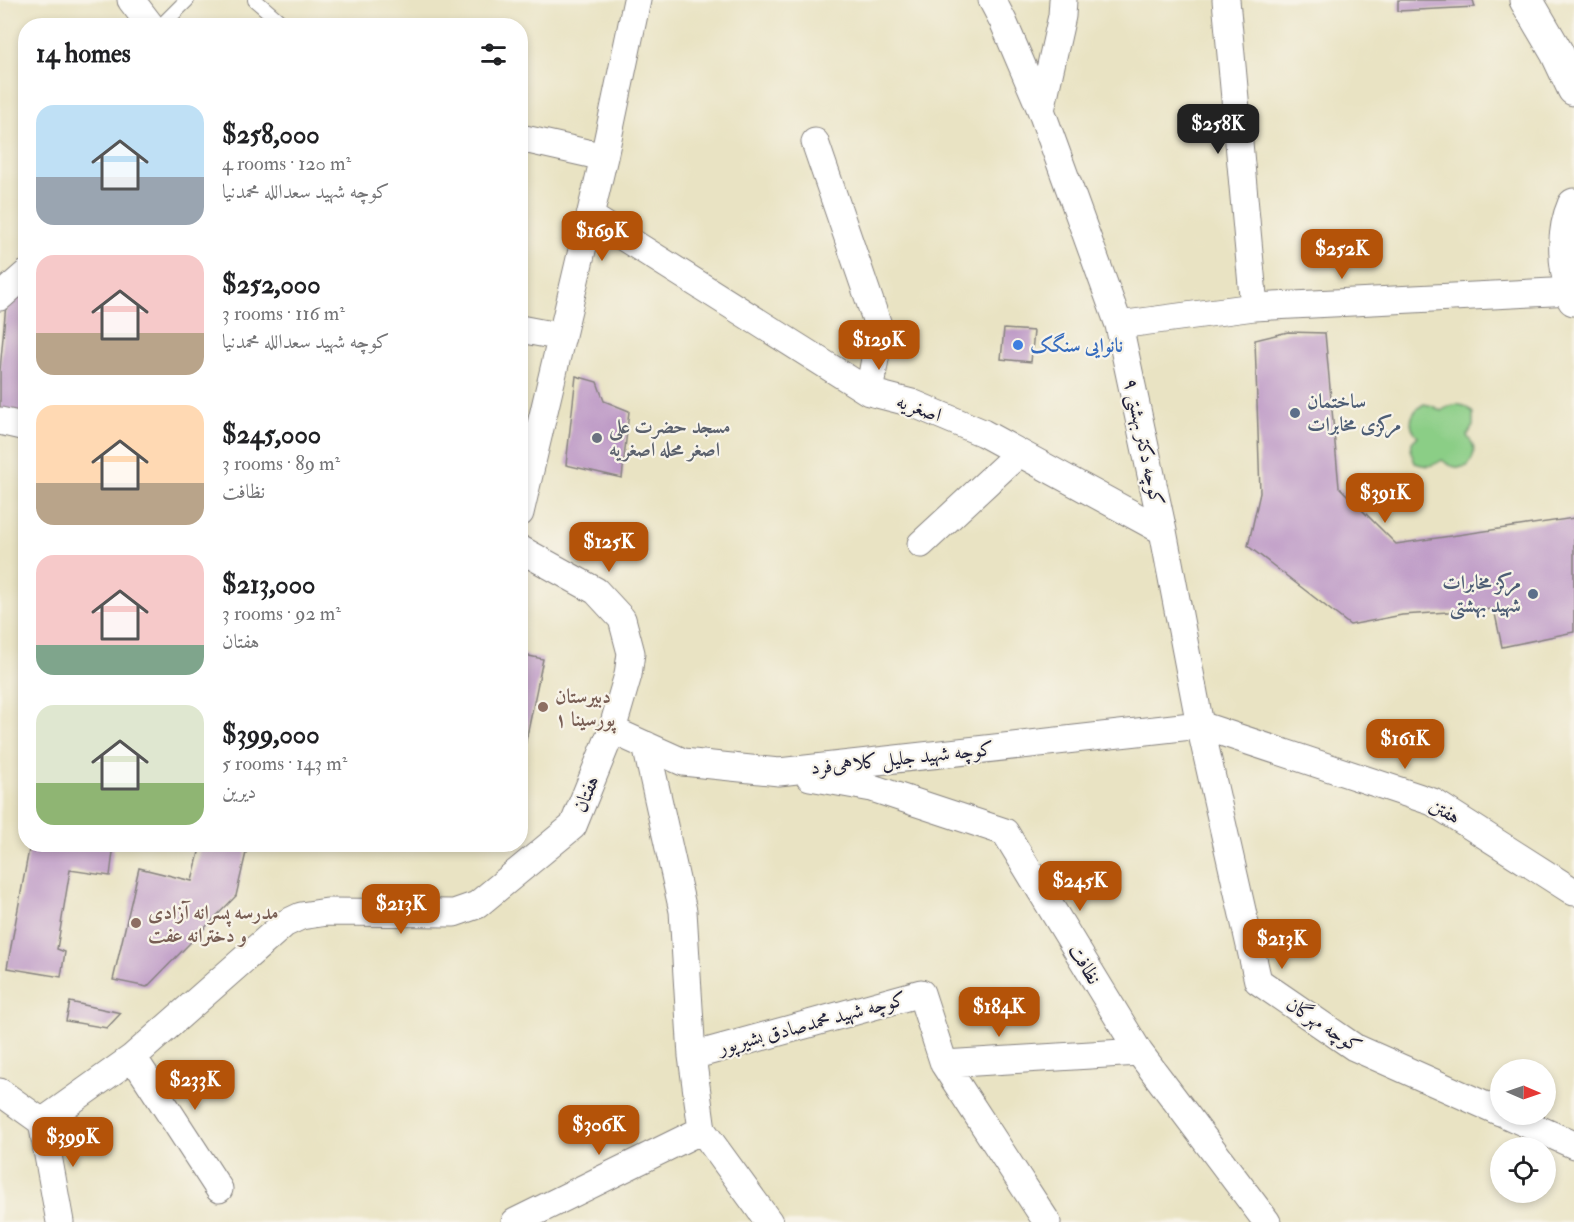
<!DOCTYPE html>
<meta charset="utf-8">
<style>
body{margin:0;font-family:"IM FELL Double Pica",Amiri,serif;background:#f6f6f6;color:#202124;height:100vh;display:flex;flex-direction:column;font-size:22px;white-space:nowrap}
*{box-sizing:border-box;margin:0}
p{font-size:20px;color:#757577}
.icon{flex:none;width:33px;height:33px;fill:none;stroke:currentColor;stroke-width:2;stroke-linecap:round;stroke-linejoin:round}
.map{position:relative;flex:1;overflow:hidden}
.side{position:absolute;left:18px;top:18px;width:510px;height:834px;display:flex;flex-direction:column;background:#fff;border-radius:24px;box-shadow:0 3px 9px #0003}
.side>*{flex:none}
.needle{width:39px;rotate:92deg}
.controls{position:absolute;left:1490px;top:1059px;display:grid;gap:12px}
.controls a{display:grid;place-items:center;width:66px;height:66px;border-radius:50%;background:#fff;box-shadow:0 3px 9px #0003;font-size:30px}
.price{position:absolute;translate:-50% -51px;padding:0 14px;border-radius:12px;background:#b45309;color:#fff;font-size:20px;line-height:39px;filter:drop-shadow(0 2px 3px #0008)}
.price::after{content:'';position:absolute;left:50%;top:36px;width:18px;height:14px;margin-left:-9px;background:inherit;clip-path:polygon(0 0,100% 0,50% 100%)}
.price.on{background:#222;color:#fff}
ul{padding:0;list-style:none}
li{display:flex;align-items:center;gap:18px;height:150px;padding:0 18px}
li span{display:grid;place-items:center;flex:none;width:168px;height:120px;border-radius:18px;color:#555}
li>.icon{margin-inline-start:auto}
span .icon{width:72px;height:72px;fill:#fffc;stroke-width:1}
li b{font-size:26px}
h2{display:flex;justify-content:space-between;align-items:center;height:72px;padding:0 18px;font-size:26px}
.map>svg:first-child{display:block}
</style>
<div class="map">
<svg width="1574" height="1222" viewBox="0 0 1574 1222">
<rect width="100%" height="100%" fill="#f7f3e8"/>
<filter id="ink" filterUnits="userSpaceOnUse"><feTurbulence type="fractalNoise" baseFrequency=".0167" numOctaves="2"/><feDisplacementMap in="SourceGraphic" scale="12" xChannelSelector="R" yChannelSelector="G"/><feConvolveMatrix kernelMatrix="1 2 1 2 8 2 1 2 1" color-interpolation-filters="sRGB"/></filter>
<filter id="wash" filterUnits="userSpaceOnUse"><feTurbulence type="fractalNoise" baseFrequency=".008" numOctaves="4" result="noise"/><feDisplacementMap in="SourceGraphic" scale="24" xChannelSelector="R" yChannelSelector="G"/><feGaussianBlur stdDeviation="1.35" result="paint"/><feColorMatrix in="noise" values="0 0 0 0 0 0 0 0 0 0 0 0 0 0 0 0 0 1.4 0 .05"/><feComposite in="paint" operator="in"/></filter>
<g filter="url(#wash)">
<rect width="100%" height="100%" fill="#e9e3c3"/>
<!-- green -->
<path fill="#8bce86" stroke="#567860" stroke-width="1.5" d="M1424,404L1433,406L1441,411C1454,402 1462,402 1473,413V426L1467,436C1476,446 1476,454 1468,466C1458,469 1451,467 1442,460C1432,467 1427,467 1415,463L1411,452L1412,442L1418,436C1406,425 1411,411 1424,404Z"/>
<g id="blocks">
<!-- building -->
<path fill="#bf9cc7" d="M1398,0H1473L1475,7L1398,11Z
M26,288V421L0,416V370L6,304Z
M1004,329L1034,331L1031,362L1001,359Z
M1288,332L1325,333L1339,487L1396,544L1574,518V632L1502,647L1494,609L1402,615L1350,625L1248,546L1260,493L1255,340Z
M576,376L597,382L604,401L629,411L622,478L566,465Z
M520,654L543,659L523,755H520Z
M30,844H114L110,876L70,870L57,949L65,952L61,977L7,968Z
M201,844H248L236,896L147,987L113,980L139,868L192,881Z
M70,1002L121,1013L107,1028L66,1021Z"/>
</g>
</g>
<g filter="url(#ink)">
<use href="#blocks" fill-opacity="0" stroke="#86827f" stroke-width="1.5"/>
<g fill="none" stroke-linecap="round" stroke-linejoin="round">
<defs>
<path id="lane" d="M255,0L285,26
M161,26L187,0"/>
<path id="street" d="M131,0L151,26
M992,0L1003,21L1041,110L1119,325L1163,531L1200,725L1258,981L1354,1047L1500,1112
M1226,0L1254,307
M1041,110L1062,16L1063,0
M520,138L604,157
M815,142L880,331L869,392
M590,216L869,392L912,403L983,433L1163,531
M0,297L26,274
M1119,325L1254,307L1572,291
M520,329L562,337
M0,421L26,427
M520,513L604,157L637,0
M921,544L1019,453
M612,730L683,762L779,772L1200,725L1433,802L1574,892
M646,745L683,911L692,1056L702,1130L769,1222
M810,777L872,788L1005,832L1139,1052L1267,1222
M692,1056L921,993L944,1064L1047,1222
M133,1057L219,1189
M944,1064L1139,1052
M0,1092L42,1122
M1505,1114L1574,1145
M42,1122L133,1057L284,924L301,916L327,912L454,913L477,905L573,826L612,730L628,675L631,653L622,619L596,591L520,549
M42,1122L60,1222
M515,1222L702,1130"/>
<path id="secondary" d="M1526,0L1557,53L1574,89
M1574,205C1561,235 1565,269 1574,299"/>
</defs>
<!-- lane casing -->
<use href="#lane" stroke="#86827f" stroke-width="16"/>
<!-- street casing -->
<use href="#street" stroke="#86827f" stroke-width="29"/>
<!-- secondary casing -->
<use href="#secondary" stroke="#86827f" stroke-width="35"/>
<!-- lane -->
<use href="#lane" stroke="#fff" stroke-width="14"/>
<!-- street -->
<use href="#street" stroke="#fff" stroke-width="27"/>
<!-- secondary -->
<use href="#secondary" stroke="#fff" stroke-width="33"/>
</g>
</g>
<!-- markers -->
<circle fill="#3f7fe0" stroke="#f7f3e8" stroke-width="2" cx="1018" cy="345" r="6"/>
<g fill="#5c6f8a" stroke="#f7f3e8" stroke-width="2">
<circle cx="1295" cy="413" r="6"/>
<circle cx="1533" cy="594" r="6"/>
</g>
<circle fill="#6b7280" stroke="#f7f3e8" stroke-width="2" cx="597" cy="438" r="6"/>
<g fill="#8d6e63" stroke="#f7f3e8" stroke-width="2">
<circle cx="543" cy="707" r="6"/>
<circle cx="136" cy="923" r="6"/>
</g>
<g text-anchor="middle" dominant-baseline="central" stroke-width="4.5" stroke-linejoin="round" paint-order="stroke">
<!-- shop labels -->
<g font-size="20" font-weight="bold" fill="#366cbe" stroke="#f7f3e8" text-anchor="start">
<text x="1030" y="345">نانوایی سنگک</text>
</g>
<!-- service labels -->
<g font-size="20" font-weight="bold" fill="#4e5e75" stroke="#f7f3e8" text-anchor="start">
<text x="1307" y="401">ساختمان<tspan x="1307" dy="23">مرکزی مخابرات</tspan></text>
<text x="1521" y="582" text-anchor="end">مرکز مخابرات<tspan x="1521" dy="23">شهید بهشتی</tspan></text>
</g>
<!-- street labels -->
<g font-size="20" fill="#22223b" stroke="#f7f3e8">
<text transform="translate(919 408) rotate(20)">اصغریه</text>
<text transform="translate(1144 442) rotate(78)">کوچه دکتر بهشتی ۹</text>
<text transform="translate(902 758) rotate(-6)">کوچه شهید جلیل کلاهی‌فرد</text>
<text transform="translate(586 794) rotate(-68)">هفتان</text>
<text transform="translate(1445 811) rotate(29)">هفتن</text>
<text transform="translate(1085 964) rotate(59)">نظافت</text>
<text transform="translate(812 1023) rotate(-15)">کوچه شهید محمدصادق بشیرپور</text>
<text transform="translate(1324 1025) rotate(33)">کوچه مهرگان</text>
</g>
<!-- worship labels -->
<g font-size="20" font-weight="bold" fill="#5b616d" stroke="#f7f3e8" text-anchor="start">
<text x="609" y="426">مسجد حضرت علی<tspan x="609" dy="23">اصغر محله اصغریه</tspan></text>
</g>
<!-- education labels -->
<g font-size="20" font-weight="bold" fill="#785e54" stroke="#f7f3e8" text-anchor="start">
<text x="555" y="696">دبیرستان<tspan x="555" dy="23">پورسینا ۱</tspan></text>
<text x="148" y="912">مدرسه پسرانه آزادی<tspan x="148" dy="23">و دخترانه عفت</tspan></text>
</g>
</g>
</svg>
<div class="controls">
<a><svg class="needle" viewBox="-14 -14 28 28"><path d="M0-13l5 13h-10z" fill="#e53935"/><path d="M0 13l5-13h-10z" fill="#757577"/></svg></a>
<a><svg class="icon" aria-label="locate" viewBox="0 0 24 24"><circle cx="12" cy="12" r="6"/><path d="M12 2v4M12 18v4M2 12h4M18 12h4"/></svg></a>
</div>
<b class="price on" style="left:1218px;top:155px">$258K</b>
<b class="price" style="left:602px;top:262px">$169K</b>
<b class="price" style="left:1342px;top:280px">$252K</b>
<b class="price" style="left:879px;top:371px">$129K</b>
<b class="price" style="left:1385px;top:524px">$391K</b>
<b class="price" style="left:609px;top:573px">$125K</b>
<b class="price" style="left:1405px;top:770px">$161K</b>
<b class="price" style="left:1080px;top:912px">$245K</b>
<b class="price" style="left:401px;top:935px">$213K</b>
<b class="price" style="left:1282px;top:970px">$213K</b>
<b class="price" style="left:999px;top:1038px">$184K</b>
<b class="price" style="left:195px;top:1111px">$233K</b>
<b class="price" style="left:599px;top:1156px">$306K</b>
<b class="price" style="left:73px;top:1168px">$399K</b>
<section class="side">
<h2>14 homes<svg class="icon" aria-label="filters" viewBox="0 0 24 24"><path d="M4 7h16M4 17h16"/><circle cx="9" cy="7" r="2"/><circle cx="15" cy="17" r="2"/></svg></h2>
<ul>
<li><span style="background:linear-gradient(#bfe0f5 60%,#9aa5b1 0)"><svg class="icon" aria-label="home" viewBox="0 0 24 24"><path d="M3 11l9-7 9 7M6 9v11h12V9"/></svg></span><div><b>$258,000</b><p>4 rooms · 120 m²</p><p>کوچه شهید سعدالله محمدنیا</p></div></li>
<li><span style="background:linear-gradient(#f6c9c9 65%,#b9a48a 0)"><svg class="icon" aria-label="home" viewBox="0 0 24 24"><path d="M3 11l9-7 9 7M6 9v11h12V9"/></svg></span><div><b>$252,000</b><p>3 rooms · 116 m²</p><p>کوچه شهید سعدالله محمدنیا</p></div></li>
<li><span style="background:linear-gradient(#ffd9b3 65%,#b9a48a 0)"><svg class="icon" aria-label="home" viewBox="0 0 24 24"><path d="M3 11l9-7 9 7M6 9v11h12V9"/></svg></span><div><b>$245,000</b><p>3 rooms · 89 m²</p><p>نظافت</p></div></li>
<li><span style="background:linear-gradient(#f6c9c9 75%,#7fa58c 0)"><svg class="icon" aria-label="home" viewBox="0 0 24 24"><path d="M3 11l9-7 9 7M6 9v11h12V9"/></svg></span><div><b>$213,000</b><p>3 rooms · 92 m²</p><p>هفتان</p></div></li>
<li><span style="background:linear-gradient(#dfe7d0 65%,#8fb573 0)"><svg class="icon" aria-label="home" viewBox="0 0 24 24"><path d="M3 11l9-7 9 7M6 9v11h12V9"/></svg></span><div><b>$399,000</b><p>5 rooms · 143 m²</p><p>دیرین</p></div></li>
</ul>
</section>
</div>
